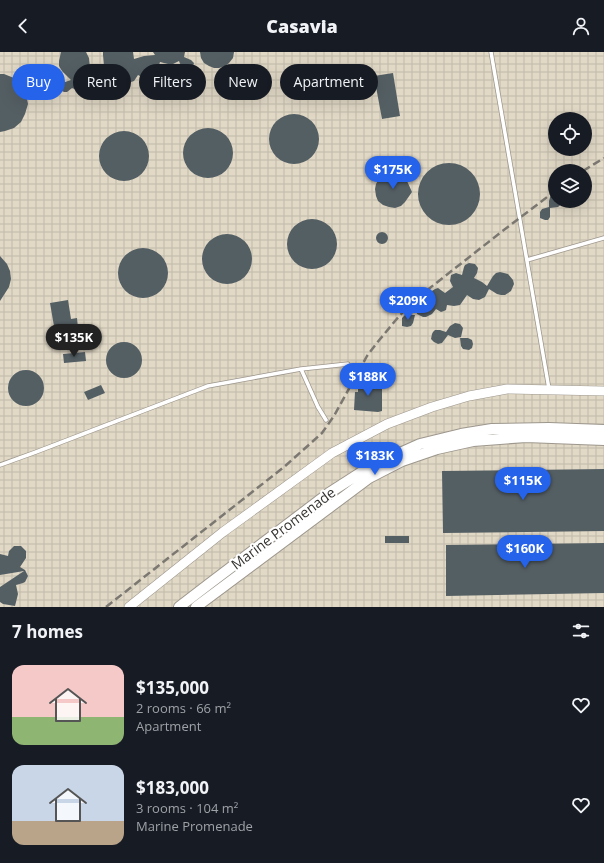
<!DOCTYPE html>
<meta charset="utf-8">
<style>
body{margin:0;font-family:"Open Sans",sans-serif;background:#242831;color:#f1f3f6;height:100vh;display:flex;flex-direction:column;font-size:15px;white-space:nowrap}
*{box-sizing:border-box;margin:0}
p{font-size:13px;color:#9ea1a6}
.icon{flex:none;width:22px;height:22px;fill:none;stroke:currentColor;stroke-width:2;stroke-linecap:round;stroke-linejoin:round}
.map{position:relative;height:555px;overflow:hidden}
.side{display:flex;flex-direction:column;background:#171b24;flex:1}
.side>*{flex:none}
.banner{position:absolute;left:12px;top:12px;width:400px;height:36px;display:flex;gap:8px}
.buttons{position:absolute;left:548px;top:60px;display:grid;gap:8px}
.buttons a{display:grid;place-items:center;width:44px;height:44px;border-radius:50%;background:#171b24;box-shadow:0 4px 16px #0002;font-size:20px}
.price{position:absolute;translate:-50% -34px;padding:0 9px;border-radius:14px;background:#2563eb;color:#fff;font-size:13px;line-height:26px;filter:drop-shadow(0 1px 2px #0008)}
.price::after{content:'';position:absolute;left:50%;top:24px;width:12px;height:9px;margin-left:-6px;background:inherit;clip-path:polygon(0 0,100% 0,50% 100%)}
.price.selected{background:#222;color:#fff}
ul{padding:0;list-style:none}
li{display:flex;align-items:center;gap:12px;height:100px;padding:0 12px}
li span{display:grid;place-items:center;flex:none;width:112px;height:80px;border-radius:12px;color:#555}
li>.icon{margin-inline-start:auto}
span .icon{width:48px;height:48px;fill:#fffc;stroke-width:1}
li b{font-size:17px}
h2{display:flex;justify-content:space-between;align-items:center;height:48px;padding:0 12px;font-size:17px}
.tag{padding:0 14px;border-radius:18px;background:#171b24;box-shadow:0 4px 16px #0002;font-size:14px;line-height:36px}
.tag.selected{background:#2563eb;color:#fff}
header{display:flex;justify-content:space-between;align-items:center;height:52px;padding:0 12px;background:#171b24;font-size:18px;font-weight:800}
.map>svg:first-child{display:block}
</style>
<header><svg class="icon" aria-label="back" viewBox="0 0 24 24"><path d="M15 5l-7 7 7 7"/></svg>Casavia<svg class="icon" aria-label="person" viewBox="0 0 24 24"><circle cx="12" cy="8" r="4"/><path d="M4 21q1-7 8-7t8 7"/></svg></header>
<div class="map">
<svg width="604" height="555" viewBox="0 0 604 555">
<defs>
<pattern id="industrial-grid" width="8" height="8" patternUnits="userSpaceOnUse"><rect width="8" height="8" fill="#e1d8c6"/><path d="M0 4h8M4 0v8" fill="none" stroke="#c2baaa"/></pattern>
</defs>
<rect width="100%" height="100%" fill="#e9e4d9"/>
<!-- industrial -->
<path fill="url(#industrial-grid)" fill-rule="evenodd" d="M0,0H604V555H0ZM555,67H585V97H555ZM555,119H585V149H555Z"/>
<!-- building -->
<path fill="#545f64" d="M61,0H86L89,6L90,16L99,13V14H104L103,3V0H133L134,7L144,4L155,3L153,0H185L184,5L191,8L194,11L192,17L187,19L182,16L179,9L173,12H168L160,10L157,19L152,25L144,26L138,23L134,29L131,30L126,28L123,30H120L118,29L112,33L107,31L99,15L95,33L93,36L89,37L83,34L80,37L77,38L72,36L67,40H64L60,38L59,33L62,31L71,28L62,19L59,14V9Z
M200,0H234L233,6L229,11L225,14L219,16H214L209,14L204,11L201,6Z
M393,21L400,64L382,67L374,24Z
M0,22H4L14,26L21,33L26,42L28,52L25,62L21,70L14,76L5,79L0,80Z
M269 87a25 25 0 1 1 50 0a25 25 0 1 1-50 0Z
M183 101a25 25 0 1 1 50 0a25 25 0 1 1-50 0Z
M99 104a25 25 0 1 1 50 0a25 25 0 1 1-50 0Z
M418 142a31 31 0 1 1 62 0a31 31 0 1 1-62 0Z
M388,121H394L399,122L404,125L407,129L412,140L405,150L401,154L395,156L389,155L383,153L378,149L376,144L375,137L376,132L379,127L383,123Z
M553,134L555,135V149H565L558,155L550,156V165L548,168H545L540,166V160L542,157L549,155V149Z
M287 192a25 25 0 1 1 50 0a25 25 0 1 1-50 0Z
M376 186a6 6 0 1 1 12 0a6 6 0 1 1-12 0Z
M202 207a25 25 0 1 1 50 0a25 25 0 1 1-50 0Z
M118 221a25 25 0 1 1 50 0a25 25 0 1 1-50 0Z
M0,204L7,212L10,219L11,227L9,235L0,249Z
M469,211L475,212L478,216L477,221L474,226L482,230L487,234L493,224L496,221L500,220L508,222L513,228L514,232L511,239L505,243H501L497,242L489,237L485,245L479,248L473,247L467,243L460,253L454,254L447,253L446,258L444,259L441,260L436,257L432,262L426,265H423L417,262L416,255L418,250L423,247L431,246L432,239L435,237L438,236L445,241L453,235L450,229L451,223L456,221L462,223L464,215L465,213Z
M68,248L71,267L77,266L78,276L72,277L73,283L56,286L50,251Z
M405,263H415L413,271L411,274L407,275L402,274V266Z
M455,271L460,272L463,276L461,285L455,286L448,283L442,291L438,292L434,290L431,287L432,282L433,280L435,278H440L446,280L450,274Z
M460,286H468L472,288L473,292L472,296L469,298L463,297L461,294Z
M106 308a18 18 0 1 1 36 0a18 18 0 1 1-36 0Z
M85,300L86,309L64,311L63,302Z
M8 336a18 18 0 1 1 36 0a18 18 0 1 1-36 0Z
M360,327H372V333L382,334V359L378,360L354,358L355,340H358V330Z
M101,333L105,341L88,348L84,340Z
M604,417V479L443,481L442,419Z
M385,484H409V491H385Z
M604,491V541L446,544V493Z
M14,494H21L26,499V506L20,515L25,518L28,524L25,530L23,531L16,533L18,542L15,554L3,552L0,550V535L24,519L0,523V502L8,504L9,499Z"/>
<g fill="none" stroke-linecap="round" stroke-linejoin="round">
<defs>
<path id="service" d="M491,0L549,337
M527,208L604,186
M301,317L318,355L326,368
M0,413L36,400L208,334L301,317L348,312"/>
<path id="tertiary" d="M129,555L223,480L332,401L387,372L432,355L469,344L507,337L604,339"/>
<path id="secondary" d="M179,555L209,532L329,441L371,414L420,392L461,382L492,377L549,376L604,378
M196,555L369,426L402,409L437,397L473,389L526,385L604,388"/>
</defs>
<!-- service casing -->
<use href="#service" stroke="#9d978d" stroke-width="5"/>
<!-- tertiary casing -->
<use href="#tertiary" stroke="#9d978d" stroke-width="10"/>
<!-- secondary casing -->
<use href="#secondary" stroke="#9d978d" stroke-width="12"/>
<!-- service -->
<use href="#service" stroke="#fff" stroke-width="3.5"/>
<!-- tertiary -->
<use href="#tertiary" stroke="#fff" stroke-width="9"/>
<!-- secondary -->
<use href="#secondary" stroke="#fff" stroke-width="10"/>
<!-- rail -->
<path stroke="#7b7771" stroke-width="2.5" stroke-dasharray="8 4" stroke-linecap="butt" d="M583,119L604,106
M106,555L284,415L311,391L322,381L334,364L367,304L376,292L395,269L412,250L500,181L555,139"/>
</g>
<g text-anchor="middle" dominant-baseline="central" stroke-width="4" stroke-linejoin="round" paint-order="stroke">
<!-- street labels -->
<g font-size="14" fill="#35332f" stroke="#fff">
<text transform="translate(283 476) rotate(-37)">Marine Promenade</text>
</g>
</g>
</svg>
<div class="buttons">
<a><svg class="icon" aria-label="locate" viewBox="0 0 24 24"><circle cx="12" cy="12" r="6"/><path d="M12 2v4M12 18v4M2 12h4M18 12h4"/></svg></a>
<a><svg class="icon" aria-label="layers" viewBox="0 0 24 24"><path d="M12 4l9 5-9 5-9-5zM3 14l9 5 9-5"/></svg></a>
</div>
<b class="price" style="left:393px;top:138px">$175K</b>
<b class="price" style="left:408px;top:269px">$209K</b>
<b class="price selected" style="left:74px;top:306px">$135K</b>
<b class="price" style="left:368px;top:345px">$188K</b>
<b class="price" style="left:375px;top:424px">$183K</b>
<b class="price" style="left:523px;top:449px">$115K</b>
<b class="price" style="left:525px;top:517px">$160K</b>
<div class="banner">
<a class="tag selected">Buy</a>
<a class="tag">Rent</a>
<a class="tag">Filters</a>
<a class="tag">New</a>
<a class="tag">Apartment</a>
</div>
</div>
<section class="side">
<h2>7 homes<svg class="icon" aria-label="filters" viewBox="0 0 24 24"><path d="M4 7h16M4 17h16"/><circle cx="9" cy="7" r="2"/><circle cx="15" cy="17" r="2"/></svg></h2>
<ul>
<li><span style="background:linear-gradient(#f6c9c9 65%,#8fb573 0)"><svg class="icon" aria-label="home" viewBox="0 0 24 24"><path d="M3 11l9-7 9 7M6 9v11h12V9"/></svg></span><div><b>$135,000</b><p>2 rooms · 66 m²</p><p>Apartment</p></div><svg class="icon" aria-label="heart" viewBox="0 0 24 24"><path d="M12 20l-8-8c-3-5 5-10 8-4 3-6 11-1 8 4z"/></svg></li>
<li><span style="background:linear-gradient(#c9d6e8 70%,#b9a48a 0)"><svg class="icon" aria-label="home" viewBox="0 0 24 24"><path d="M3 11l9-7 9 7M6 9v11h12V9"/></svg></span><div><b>$183,000</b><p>3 rooms · 104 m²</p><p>Marine Promenade</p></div><svg class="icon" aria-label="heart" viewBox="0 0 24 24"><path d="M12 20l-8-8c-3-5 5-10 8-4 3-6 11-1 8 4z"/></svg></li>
</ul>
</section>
